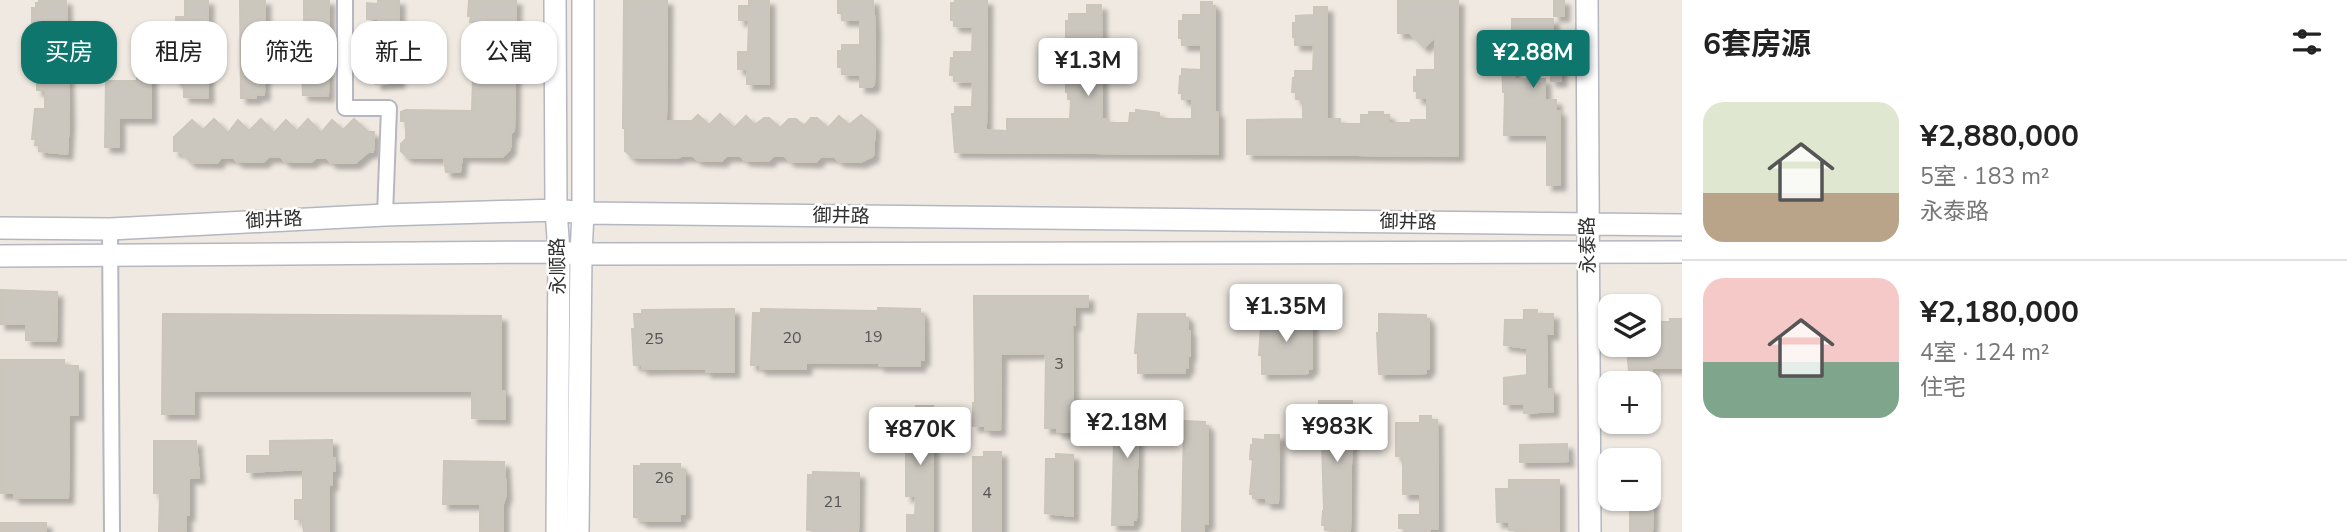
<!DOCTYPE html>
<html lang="zh">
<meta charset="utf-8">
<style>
body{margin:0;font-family:"Nunito Sans","Noto Sans SC",sans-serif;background:#f6f6f6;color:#222;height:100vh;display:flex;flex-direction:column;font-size:26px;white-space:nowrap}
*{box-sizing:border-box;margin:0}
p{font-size:23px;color:#767676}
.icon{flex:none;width:38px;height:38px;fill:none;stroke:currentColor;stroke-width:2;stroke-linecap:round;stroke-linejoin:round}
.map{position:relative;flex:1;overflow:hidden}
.details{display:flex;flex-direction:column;background:#fff;width:665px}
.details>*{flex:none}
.guide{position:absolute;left:21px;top:21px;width:665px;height:63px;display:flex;gap:14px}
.buttons{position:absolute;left:1598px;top:294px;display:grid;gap:14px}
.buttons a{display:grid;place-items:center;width:63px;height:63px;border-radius:14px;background:#fff;box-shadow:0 2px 5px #0004;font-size:35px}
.price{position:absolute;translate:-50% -60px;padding:0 16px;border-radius:7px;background:#fff;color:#222;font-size:23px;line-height:46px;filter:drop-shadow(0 2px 4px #0008)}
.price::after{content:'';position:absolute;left:50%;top:42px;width:21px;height:16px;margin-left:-10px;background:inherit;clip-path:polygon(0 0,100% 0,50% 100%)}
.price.on{background:#0f766e;color:#fff}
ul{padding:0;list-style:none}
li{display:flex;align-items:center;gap:21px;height:175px;padding:0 21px}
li+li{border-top:2px solid #e0e0e0}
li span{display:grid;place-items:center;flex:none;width:196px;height:140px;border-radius:21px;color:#555}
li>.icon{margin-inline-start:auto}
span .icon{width:84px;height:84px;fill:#fffc;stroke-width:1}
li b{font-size:30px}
h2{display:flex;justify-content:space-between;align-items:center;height:84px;padding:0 21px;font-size:30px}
.tag{padding:0 24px;border-radius:21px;background:#fff;box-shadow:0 2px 5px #0004;font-size:24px;line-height:63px}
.tag.on{background:#0f766e;color:#fff}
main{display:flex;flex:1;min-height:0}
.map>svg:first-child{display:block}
</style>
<main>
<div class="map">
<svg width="1682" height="532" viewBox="0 0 1682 532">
<defs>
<filter id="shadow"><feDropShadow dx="5.5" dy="5.5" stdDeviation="2" flood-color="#0004"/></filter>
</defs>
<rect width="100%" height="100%" fill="#efe9e1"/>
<!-- building -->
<path fill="#cbc7bf" stroke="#cbc5ba" stroke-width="2" filter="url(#shadow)" d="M39,0H66L69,121L67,154L39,151V145H35L36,139H32L35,109H45V90H37V58H45V39H36V27H32V8H36V3H39Z
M185,0H208V98L184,97V81H176V65H185V32H176V17H185Z
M240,0H265L264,95H256V98H241Z
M304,0H329L328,96L303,95L302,67H304V43H302V26H304Z
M378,0H399V82L376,84V66H367V51H378V19H367V3L378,4Z
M469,0H516L514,131L511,133L510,149L502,157L462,156L460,172H446L444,158L407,157L401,151V144L406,139V121H401V112L406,110L472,111L473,77H471V71H468V54H471V47L490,48V22H470L471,16H468Z
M624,0H667L666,121H692L698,115L709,125L720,114L734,128L746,116L755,125L764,118H769L780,128L789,119H796L804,126L811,118H817L828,128L839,116L849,125L861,115L875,127L873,156L860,162L839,161L835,157L821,156L816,162L790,161L785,156H773L768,161L745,160L741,156H726L721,161L698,160L693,156H681L677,158L632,157L625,151V128H623Z
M749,0H769V84H747V69H738V52H748L749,20H739V6H749Z
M838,0H873L875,29L874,85L871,87H860V75L842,74V67H838V51H842V45H860V20H842V13H838Z
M955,0H987L986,130L1007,131V119H1070L1071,99H1068V92H1066V75H1069V69H1087V44H1068V37H1066V21H1069V14H1087V5H1101L1102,119H1108V123H1129L1130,113H1136V110L1159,113V119H1192V99H1182V93H1179L1180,76H1182V69L1201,70V45H1182V38H1179V21H1183V15H1201V2H1212V6H1215V112H1218V154L955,152L952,114H955V107H972L973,82L954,81V75H950L951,58H954V52H972L973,27L954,26V20H951V3H955Z
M1398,0H1458V156L1247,154V120L1303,119V100L1296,99V92H1292L1293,78H1295V71H1313L1314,45H1295V37H1293V23H1296V16L1314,15V7H1327V119H1340V124H1361V115H1369V112H1383V115H1389V123H1411V120H1427V98H1417V91H1414V77H1417V70H1435V37L1424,47L1410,33H1398Z
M1554,0H1564V16H1554Z
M1512,19H1553V39H1560L1561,81H1551L1550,52L1514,53L1515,79H1545V100H1556V111H1560V185H1547V135H1504L1505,92H1503L1502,53H1505L1504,40H1512Z
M137,74H151V118H119V147H105L106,81H137Z
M214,119L228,133L238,120L249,131L261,119L274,133L286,120L297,131L308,119L321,133L332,120L343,130L354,119L368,132H374L373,152H368L355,163H332L327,158H315L311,162H286L281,157H268L263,162H238L234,158L221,157L217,163L191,162L180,151H174V137L192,120L203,130Z
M0,290L57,292L56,341L26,340V324H0Z
M974,296H1088V307H1075V325H1072L1073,432H1057V428H1045L1046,353L1001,354L1000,430H985V426H973V403H975Z
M878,308L920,309V314H923L924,343V360H920V366H879V363L806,362V369H760V365H751L753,313H761V309L878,311Z
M734,309V372H706V368L642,369V365H634L632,329H635L634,314H642V310Z
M1524,310H1537V314H1553V334H1546L1547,389H1553V411L1524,413V404H1504V378L1527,375V348L1504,345L1505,320H1524Z
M163,314L501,316V391H505V419L472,418V391H194V414H162Z
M1138,314H1185V318H1188V331H1190V356H1188V368H1185V373H1138V353H1135Z
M1262,314L1308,315V319H1312V369H1308V373L1262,374V355H1259Z
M1379,314L1426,315V319H1429V369H1426V373L1379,374L1377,333H1379Z
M1670,319H1682V368H1652V383H1630L1627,349H1630V346L1648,345V322H1670Z
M0,360H64V366H78V415H69L68,498H14V493H0Z
M1319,401H1352L1350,532L1325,530V525H1322L1323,511H1324L1322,443H1325L1326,421H1319Z
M1115,402L1151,403V421H1138L1136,520H1133V525H1112Z
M916,406H933V532H907V515H915L916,496H906V410H916Z
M1420,416H1431V420H1437L1438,529H1430V532H1405V528H1399V515H1420V494H1403V456H1396V423H1420Z
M1184,421L1205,422V426H1208V524H1204V532H1182Z
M1265,435H1279L1278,503H1266V498H1253V494H1250L1253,460L1250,459L1251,445H1253V439L1265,440Z
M332,440V458H335V471H332V485H329V532H304L302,519H295V500H303V469L247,472V456H270V441Z
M154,441H196L199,478H189V515H186V532H159L160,493H154Z
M1567,444L1568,461L1520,462V445Z
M984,452H1001V532H973V457H984Z
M1056,454L1073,455V516L1045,513L1046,459H1056Z
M444,461L504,462L506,494L503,504V532H480V504H443Z
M641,464H680V470H685V514H680V521H641L642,518L634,517V466H641Z
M813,472L859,473L858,532H813V530H807L808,475H813Z
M1509,480H1559V532L1509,530V522H1497L1496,489H1509Z
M1630,499H1653L1652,532H1630Z
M0,523H46V532H0Z"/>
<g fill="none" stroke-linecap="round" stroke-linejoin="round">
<defs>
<path id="street" d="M345,0V108H389L385,215
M110,229L112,532"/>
<path id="secondary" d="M555,0L556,210L559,252L557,532
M1587,0L1590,532
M0,228L110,229L385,215L556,210L583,213L1682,225
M0,256L559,252L581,254L1682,252
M578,532L581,254L583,213V0"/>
</defs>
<!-- street casing -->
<use href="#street" stroke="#b4b7c1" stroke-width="18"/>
<!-- secondary casing -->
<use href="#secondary" stroke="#b4b7c1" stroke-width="24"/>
<!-- street -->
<use href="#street" stroke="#fff" stroke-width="14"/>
<!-- secondary -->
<use href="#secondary" stroke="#fff" stroke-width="21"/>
</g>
<g text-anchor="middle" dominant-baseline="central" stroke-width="5" stroke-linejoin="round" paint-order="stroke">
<!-- number labels -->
<g font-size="16" fill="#555452">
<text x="873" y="337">19</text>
<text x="792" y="338">20</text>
<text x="654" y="339">25</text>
<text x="1059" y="364">3</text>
<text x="664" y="478">26</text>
<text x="987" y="493">4</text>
<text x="833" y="502">21</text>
</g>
<!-- street labels -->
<g font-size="19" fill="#2e2e2e" stroke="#fff">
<text transform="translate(841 216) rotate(1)">御井路</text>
<text transform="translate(274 220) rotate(-3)">御井路</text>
<text transform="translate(1408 222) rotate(1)">御井路</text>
<text transform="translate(1588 245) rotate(-91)">永泰路</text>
<text transform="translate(558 266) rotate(-91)">永顺路</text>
</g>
</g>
</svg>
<div class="buttons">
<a><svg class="icon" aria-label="layers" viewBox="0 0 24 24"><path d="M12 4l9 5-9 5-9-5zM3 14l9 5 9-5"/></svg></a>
<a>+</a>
<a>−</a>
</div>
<b class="price on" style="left:1533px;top:90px">¥2.88M</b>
<b class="price" style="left:1088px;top:98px">¥1.3M</b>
<b class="price" style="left:1286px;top:344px">¥1.35M</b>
<b class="price" style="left:1127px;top:460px">¥2.18M</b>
<b class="price" style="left:1337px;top:464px">¥983K</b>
<b class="price" style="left:920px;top:467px">¥870K</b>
<div class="guide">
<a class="tag on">买房</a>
<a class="tag">租房</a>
<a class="tag">筛选</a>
<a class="tag">新上</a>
<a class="tag">公寓</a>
</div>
</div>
<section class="details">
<h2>6套房源<svg class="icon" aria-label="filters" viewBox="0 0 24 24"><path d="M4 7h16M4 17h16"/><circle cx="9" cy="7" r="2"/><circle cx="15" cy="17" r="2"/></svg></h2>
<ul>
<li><span style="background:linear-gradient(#dfe7d0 65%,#b9a48a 0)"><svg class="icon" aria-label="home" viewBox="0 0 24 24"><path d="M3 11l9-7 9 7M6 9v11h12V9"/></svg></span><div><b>¥2,880,000</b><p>5室 · 183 m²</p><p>永泰路</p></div></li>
<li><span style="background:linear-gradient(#f6c9c9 60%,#7fa58c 0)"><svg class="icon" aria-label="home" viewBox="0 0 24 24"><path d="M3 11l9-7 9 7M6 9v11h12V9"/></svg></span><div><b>¥2,180,000</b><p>4室 · 124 m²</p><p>住宅</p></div></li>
</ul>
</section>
</main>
